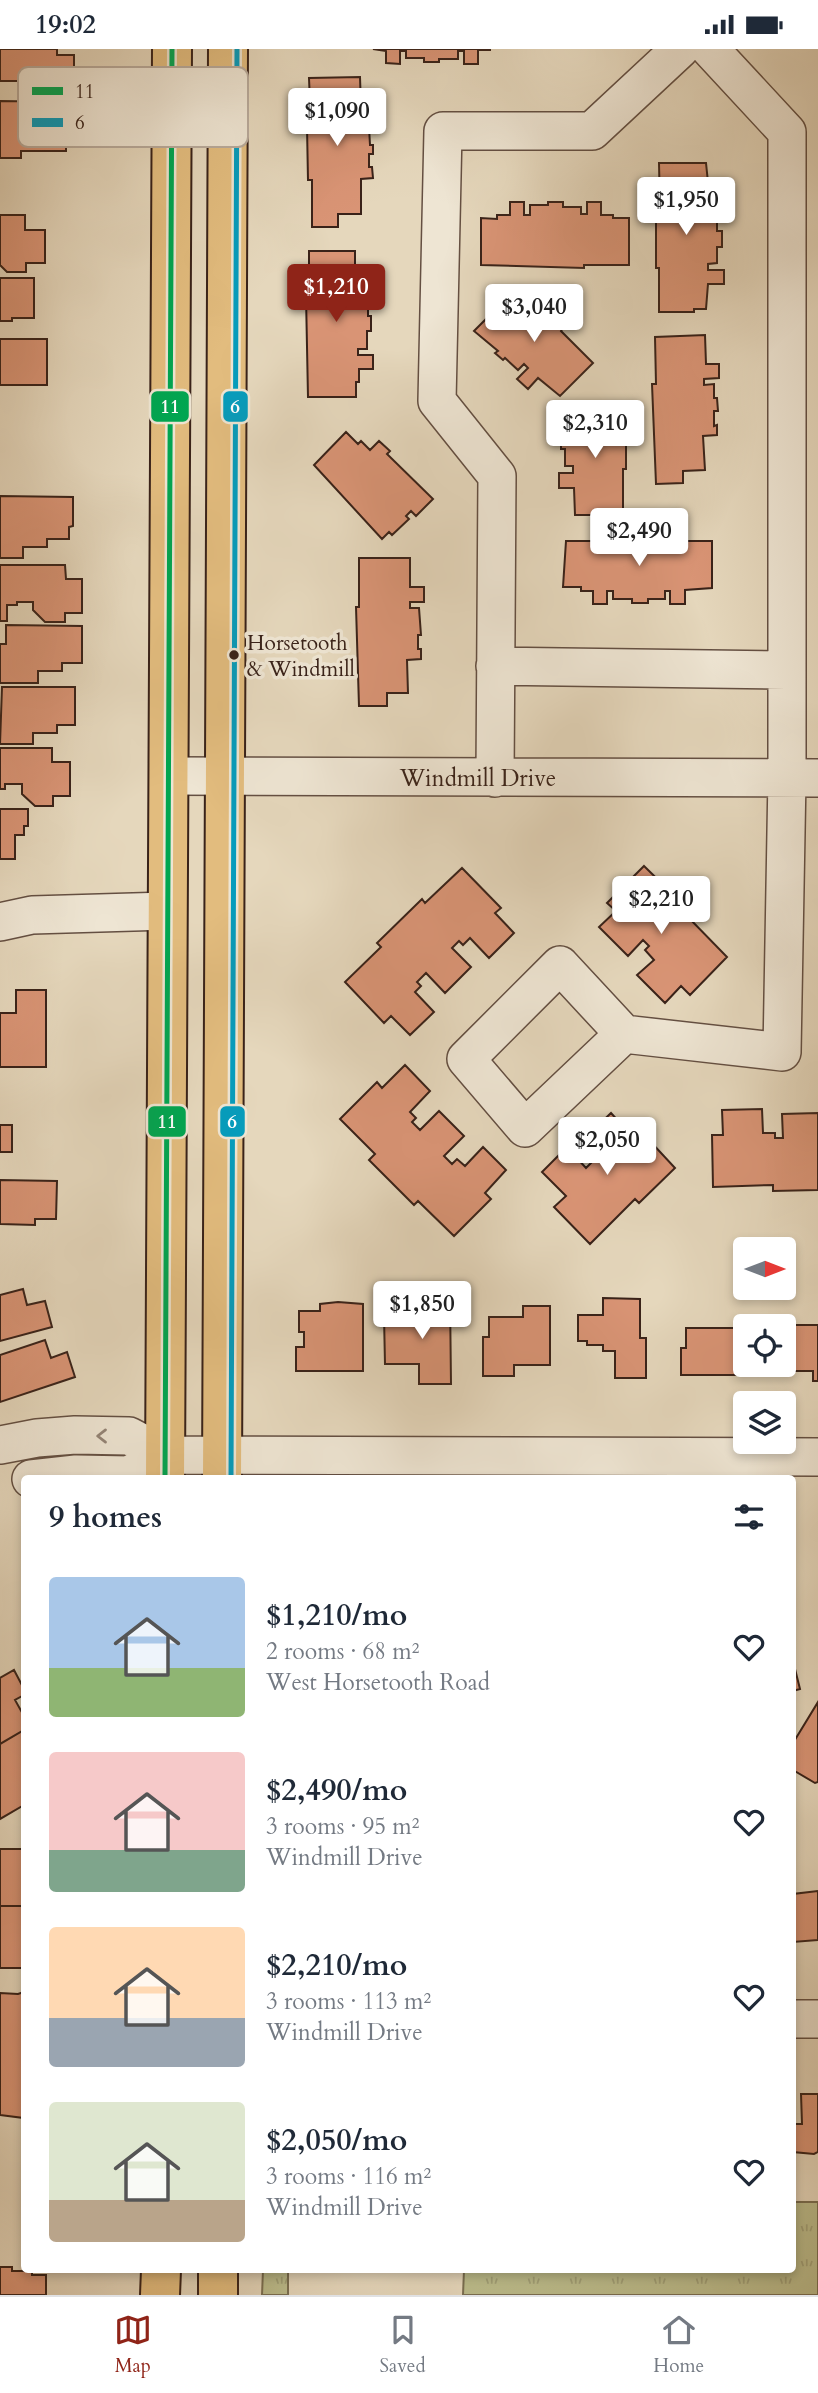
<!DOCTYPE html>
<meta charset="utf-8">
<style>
body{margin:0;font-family:Cardo,serif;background:#f6f6f7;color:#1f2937;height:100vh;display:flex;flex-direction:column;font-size:26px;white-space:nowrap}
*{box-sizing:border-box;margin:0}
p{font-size:23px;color:#747a83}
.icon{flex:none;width:38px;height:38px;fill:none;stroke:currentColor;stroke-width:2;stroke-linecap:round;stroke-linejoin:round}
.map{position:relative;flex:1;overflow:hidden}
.sheet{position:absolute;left:21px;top:1426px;width:775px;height:798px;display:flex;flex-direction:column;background:#fff;border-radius:7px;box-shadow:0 4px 10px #0003}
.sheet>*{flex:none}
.needle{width:46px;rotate:90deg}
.fabs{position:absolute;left:733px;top:1188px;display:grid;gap:14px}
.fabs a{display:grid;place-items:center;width:63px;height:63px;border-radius:7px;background:#fff;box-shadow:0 4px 10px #0003;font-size:35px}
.price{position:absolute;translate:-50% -60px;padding:0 16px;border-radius:7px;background:#fff;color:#222;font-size:23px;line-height:46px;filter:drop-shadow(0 2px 4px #0008)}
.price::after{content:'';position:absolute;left:50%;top:42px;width:21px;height:16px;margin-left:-10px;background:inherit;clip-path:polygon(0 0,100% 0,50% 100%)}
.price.current{background:#8f2418;color:#fff}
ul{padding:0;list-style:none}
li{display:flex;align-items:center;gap:21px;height:175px;padding:0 28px}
li span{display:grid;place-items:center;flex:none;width:196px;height:140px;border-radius:7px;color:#555}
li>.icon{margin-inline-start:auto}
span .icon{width:84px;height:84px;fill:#fffc;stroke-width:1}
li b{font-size:30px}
h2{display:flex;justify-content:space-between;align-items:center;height:84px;padding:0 28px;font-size:30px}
.status{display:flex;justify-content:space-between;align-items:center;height:49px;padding:0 35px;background:#fff;direction:ltr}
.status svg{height:19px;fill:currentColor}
.dock{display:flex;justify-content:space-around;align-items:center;height:98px;border-top:2px solid #e0e1e3;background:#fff;font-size:19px;color:#747a83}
.dock a{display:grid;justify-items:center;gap:4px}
.dock .current{color:#8f2418}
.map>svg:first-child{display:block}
</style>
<div class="status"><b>19:02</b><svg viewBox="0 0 49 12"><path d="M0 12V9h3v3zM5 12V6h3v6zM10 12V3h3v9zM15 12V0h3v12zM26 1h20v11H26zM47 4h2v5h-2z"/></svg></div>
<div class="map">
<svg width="818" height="2246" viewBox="0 0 818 2246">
<defs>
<pattern id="grass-tufts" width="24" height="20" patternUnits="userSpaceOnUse" patternTransform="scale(1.75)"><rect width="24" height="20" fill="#bbbc8c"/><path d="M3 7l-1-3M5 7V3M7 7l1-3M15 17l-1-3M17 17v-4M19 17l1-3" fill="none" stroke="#a2a178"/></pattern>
</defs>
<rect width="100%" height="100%" fill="#e5d7bc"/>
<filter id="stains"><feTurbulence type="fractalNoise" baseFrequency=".00286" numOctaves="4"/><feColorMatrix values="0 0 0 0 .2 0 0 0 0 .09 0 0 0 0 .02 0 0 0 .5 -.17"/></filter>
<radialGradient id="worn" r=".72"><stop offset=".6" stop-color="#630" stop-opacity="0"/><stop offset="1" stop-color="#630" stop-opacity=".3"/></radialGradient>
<!-- grass -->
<path fill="url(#grass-tufts)" stroke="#7a6f52" stroke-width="2" d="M793,2153H818V2246H463L464,2221H793Z
M263,2221H288V2246H262Z"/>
<!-- building -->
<path fill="#d99475" stroke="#392219" stroke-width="2" d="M0,0H57V6H74V39H57V48H35L23,32H0Z
M373,0H490V1H478V15H464V2H458V10H439V13H424V9H406V2H400V15L386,14V2Z
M360,28L361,58H374V73H360V78H369L370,96H373V105H369V118H372L373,129L361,130V165H338V178H312V131H308L307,78H311L309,29Z
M0,52L66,53V102H21V109H0Z
M659,114H706L709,143H723V158H709V164H717V182H722V198H717V214L708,215V221H724V235H708L706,260H694V263H659V219H656V161H660Z
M510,153H524V166H530V156H548V153H563V158H581V165H587V153H601V166H613V169H629V216H584V219L481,216V169L497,170V166H510Z
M0,166H25V181H45V214H26V223H7L0,216Z
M309,202H355V216H359V229H373V243H358V248H368V267H371V282H367V300H358V306H373V320H359V333H356V348H308L306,247H309Z
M0,229H34V269H12V272H0Z
M522,238L563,279L561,282L593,314L560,347L538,329L528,340L517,330L528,319L524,315L518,321L505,309L503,311L495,304L498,302L474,282L494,262L499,267L502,264L499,261Z
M705,286L706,315H719V329L704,330V336L714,335V349H717L718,362H714V377L717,376V386L703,387L705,421L683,422V434L656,435L652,335H656L655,288Z
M0,290H47V336H0Z
M562,359H590V367H593V362H616V367L626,366V420H623V466H575L574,439H559V424H573V417H565V400H561V391H565V379H562Z
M346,383L358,395L361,392L370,401L379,392L390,402L387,405L433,450L416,467L411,462L406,467L409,470L392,486L389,483L382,490L314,416Z
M0,447L73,448V477L69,478V490H47V498H23V509H0Z
M611,489H667V492H712V539L685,541V555H670V542H665V550H648V554H632V550H613V542H607V555H593V542H581V538H563L566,492H611Z
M359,509H410V538H424V553H410V559H419L421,586H418V600H421V610L407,611L408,644H387V657H359L356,558H359Z
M0,516H65L66,530H82V564H65V573H45L33,561V553H17V556H7V572H0Z
M6,576L82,577V614H62V622H38V634H0V595H6Z
M2,638H75V676H57V684H33V695H0Z
M0,699H52V713H70V747H53V757H35L22,745V735H5V740H0Z
M0,760H28V777H24V786H15V810H0Z
M644,817L690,862L686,866L727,908L690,946L681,937L665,954L637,926L654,911L645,901L649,897L643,891L628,907L599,878L616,862L607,854Z
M462,819L501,859L495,864L514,884L489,909L470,889L463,896L459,892L452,899L471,918L445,944L426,924L417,933L421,937L415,943L434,963L410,986L391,967L384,974L345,933L381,898L377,894L422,850L425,854Z
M16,941H46V1018H0V964H16Z
M405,1016L430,1042L410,1063L416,1069L412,1073L420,1081L439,1062L464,1087L444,1107L452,1115L457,1110L465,1117L483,1098L506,1121L485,1144L491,1150L454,1187L418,1152L414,1156L369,1111L375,1105L340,1070L377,1033L382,1039Z
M762,1060L763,1084H775V1089H783L782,1065L818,1064V1141L773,1142V1136L713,1138L712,1086H723L722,1061Z
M611,1064L629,1084L636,1077L675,1119L639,1154L635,1150L590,1195L554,1158L566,1147L542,1123L567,1098L586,1119L597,1108L601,1112L606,1108L586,1088Z
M0,1076H12V1103H0Z
M0,1131L57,1132L56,1170H35V1176L0,1175Z
M23,1240L27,1256L45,1252L52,1278L0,1292V1246Z
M450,1248L451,1335H419V1315H385L384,1267H410V1262L422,1261V1249Z
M603,1249L640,1250V1289H646V1329H615V1302H603V1296H587V1292H578V1266H603Z
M338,1253L363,1255V1322H296V1298H304V1283H299V1262H320V1255Z
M523,1257H550V1316H514V1327H483V1288H489V1268H523Z
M765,1276H818V1332H813V1322H765V1316H784V1278H765Z
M686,1279H746V1316H748V1326H681V1299H686Z
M45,1291L51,1309L67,1303L75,1328L0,1353V1306Z
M793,1612L800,1640L793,1642Z
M14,1621L24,1640V1646L15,1651L24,1667V1681L0,1695V1629Z
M818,1653V1733L815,1734L793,1721V1694Z
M24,1681V1756L0,1770V1695Z
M0,1800H24V1857H0Z
M818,1842V1891L793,1893V1845Z
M0,1857H24V1919H0Z
M24,1943V2069L0,2066V1944L18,1945Z
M801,2045H818V2103L814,2105L793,2103V2075H802Z
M0,2218H12V2222H32V2226H46V2246H0Z"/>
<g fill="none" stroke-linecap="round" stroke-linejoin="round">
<defs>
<path id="minor" d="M495,617L787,621
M169,727L818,729
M495,729L497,427L437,352L443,82H592L680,0
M0,873L32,866L167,862
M624,985L525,1079L466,1010L560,916L624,985L782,1003L787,728V83L710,0
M0,1396L37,1389L75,1386L129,1387L165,1406L818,1408
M31,1430L76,1425L129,1426L165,1406
M793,1970H818"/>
<path id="major" d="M165,1430L172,0
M222,1430L228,0
M160,2246L161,2221
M218,2246V2221"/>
</defs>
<!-- minor casing -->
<use href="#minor" stroke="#644f42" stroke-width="40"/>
<!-- major casing -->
<use href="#major" stroke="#392219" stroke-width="42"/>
<!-- minor -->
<use href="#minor" stroke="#eee5d3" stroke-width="37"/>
<!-- major -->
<use href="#major" stroke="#e2bc7e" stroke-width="38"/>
<defs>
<path id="bus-1" d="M165,1430L172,0"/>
<path id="bus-2" d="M231,1430L237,0"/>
</defs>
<!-- bus-1 casing -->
<use href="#bus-1" stroke="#eee5d3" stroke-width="10"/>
<!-- bus-2 casing -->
<use href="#bus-2" stroke="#eee5d3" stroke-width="10"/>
<!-- bus-1 -->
<use href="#bus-1" stroke="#00a651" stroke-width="5"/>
<!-- bus-2 -->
<use href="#bus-2" stroke="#069cbc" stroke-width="5"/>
</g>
<!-- one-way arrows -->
<defs><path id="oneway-chevron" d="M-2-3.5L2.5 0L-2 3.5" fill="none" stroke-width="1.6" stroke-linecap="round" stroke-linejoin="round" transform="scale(1.75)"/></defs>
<use stroke="#948476" href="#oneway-chevron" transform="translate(102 1387) rotate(-180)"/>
<!-- markers -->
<circle fill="#392219" stroke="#eee5d3" stroke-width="2.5" cx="234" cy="606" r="6"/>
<g text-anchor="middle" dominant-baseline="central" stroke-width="7" stroke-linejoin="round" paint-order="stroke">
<!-- bus labels -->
<g font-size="21" fill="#392219" stroke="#eee5d3" text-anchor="start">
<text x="247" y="594">Horsetooth<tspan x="247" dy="26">&amp; Windmill</tspan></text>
</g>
<!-- street labels -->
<g font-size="23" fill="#392219" stroke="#eee5d3">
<text x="478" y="729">Windmill Drive</text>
</g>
</g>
<!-- legend -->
<rect x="18" y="18" width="230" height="80" rx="10" fill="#eee5d3" stroke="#b8aa9b" stroke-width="2"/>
<rect x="32" y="38" width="31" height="8" fill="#00a651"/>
<rect x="32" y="69" width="31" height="9" fill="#069cbc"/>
<g font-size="19" fill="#392219">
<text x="75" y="49">11</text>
<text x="75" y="80">6</text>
</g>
<g stroke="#eee5d3" stroke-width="2.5">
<rect x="150" y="341" width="40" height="33" rx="7" fill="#00a651"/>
<rect x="222" y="341" width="27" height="33" rx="7" fill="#069cbc"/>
<rect x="147" y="1056" width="40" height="33" rx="7" fill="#00a651"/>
<rect x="219" y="1056" width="27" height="33" rx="7" fill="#069cbc"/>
</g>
<g font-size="19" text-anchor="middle" font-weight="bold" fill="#fff">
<text x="170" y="364">11</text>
<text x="235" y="364">6</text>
<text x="167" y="1079">11</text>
<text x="232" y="1079">6</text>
</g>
<rect width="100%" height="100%" filter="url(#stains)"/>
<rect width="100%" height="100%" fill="url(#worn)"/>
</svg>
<div class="fabs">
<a><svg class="needle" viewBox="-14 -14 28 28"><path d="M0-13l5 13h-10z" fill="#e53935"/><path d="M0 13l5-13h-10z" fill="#747a83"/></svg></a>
<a><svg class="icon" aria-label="locate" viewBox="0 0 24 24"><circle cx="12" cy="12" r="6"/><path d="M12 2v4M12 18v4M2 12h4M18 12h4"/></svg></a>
<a><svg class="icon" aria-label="layers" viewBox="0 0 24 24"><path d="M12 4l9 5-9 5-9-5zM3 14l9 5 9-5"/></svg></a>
</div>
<b class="price" style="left:337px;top:99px">$1,090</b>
<b class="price" style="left:686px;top:188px">$1,950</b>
<b class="price current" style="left:336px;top:275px">$1,210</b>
<b class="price" style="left:534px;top:295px">$3,040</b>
<b class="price" style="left:595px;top:411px">$2,310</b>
<b class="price" style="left:639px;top:519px">$2,490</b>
<b class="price" style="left:661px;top:887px">$2,210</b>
<b class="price" style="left:607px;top:1128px">$2,050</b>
<b class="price" style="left:422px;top:1292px">$1,850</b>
<section class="sheet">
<h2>9 homes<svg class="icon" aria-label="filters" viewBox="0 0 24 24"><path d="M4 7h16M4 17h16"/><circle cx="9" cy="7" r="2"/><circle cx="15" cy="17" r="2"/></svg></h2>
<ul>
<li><span style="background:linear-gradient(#a9c7e8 65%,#8fb573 0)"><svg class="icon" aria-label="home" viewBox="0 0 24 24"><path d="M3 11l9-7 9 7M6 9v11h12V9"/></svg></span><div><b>$1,210/mo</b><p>2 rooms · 68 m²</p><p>West Horsetooth Road</p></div><svg class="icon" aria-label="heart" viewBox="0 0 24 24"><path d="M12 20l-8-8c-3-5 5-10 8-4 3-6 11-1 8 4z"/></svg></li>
<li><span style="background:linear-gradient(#f6c9c9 70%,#7fa58c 0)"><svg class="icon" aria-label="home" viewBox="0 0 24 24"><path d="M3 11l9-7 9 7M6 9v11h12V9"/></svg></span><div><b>$2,490/mo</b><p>3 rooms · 95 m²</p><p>Windmill Drive</p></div><svg class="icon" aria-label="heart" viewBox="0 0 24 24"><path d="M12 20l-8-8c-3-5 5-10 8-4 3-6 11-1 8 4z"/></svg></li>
<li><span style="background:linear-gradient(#ffd9b3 65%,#9aa5b1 0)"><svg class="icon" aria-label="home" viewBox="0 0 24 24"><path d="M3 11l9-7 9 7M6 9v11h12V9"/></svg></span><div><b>$2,210/mo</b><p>3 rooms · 113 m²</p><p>Windmill Drive</p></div><svg class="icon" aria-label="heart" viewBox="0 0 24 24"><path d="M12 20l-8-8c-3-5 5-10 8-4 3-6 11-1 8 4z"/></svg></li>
<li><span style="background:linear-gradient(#dfe7d0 70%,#b9a48a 0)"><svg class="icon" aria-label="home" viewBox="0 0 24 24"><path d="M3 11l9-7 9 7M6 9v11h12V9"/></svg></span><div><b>$2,050/mo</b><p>3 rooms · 116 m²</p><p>Windmill Drive</p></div><svg class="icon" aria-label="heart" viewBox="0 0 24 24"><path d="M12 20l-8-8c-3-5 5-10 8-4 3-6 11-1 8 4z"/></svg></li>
</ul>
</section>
</div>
<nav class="dock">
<a class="current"><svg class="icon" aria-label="map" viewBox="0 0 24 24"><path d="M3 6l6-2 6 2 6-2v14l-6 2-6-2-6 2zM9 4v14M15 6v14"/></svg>Map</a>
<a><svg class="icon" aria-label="saved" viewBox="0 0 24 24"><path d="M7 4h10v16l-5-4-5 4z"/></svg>Saved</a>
<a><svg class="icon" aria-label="home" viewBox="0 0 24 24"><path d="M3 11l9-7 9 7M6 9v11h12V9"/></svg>Home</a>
</nav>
